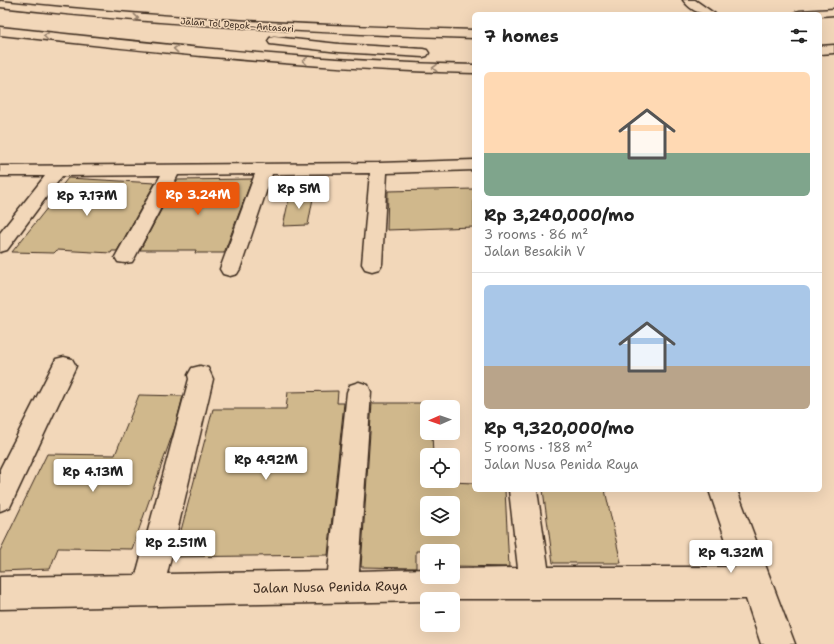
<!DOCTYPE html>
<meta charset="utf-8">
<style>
body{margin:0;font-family:"Shantell Sans",sans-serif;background:#f6f6f6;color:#222;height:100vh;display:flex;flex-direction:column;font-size:15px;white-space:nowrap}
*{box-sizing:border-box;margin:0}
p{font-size:13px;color:#767676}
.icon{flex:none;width:22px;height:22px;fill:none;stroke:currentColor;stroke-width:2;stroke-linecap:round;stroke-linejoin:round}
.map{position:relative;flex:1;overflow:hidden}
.drawer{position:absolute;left:472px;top:12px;width:350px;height:480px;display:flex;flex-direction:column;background:#fff;border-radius:6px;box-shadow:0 4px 16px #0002}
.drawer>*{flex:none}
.needle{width:26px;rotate:268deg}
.buttons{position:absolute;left:420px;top:400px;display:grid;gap:8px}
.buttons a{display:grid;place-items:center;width:40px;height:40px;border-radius:6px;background:#fff;box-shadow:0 4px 16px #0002;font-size:20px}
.price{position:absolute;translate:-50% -34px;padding:0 9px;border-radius:4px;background:#fff;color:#222;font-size:13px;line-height:26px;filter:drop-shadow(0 1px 2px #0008)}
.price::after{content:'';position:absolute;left:50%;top:24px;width:12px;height:9px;margin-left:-6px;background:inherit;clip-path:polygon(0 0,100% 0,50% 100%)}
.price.current{background:#ea580c;color:#fff}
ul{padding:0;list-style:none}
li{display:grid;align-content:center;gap:8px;height:212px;padding:0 12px}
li+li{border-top:1px solid #e0e0e0}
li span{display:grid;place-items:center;height:124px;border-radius:6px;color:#555}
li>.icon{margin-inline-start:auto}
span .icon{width:72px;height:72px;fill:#fffc;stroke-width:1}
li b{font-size:17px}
h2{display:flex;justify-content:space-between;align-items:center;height:48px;padding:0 12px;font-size:17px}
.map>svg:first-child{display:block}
</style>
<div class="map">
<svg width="834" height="644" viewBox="0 0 834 644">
<rect width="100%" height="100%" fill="#f2d7b9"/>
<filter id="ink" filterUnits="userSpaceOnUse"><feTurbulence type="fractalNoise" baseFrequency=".025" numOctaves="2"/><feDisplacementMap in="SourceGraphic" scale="8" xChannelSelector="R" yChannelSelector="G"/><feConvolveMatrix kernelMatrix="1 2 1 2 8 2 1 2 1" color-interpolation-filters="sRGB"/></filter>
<g filter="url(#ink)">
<!-- building -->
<path fill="#d0b88c" stroke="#3b2a1e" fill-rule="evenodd" d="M68,178L155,183L117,251H112L111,253L57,250L54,253L12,252L56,197H53Z
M252,179L224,253H195L196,250H140L177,180Z
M474,189V227L387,230L388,191Z
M314,193L308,225L283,226L290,194Z
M338,391L337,403H344L328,555L174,557L213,409H286L288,392Z
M139,395L183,396L175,427L132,549L58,548L50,569L0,571V551L47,454L115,455Z
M372,403H431V407H427V433H432L433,455H427V481L474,483V490H505L509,567L453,566V551H416V568L361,567ZM427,503H453V529H427Z
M543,490H605L621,563H553Z"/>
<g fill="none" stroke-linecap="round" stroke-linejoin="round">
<defs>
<path id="minor" d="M474,160V170L387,173L382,264L379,269L372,271L365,269L362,264L370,173L272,174L240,269L237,274L230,276L223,274L220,269L255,174L178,175L135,257L132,262L125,263L118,262L115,257L161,175L62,176L7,250L0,252V233L45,176H0V166L379,163Z
M64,357L72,359L76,366L10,507L0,511V469L56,359Z
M200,366L208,368L213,379L167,574L328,571L347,392L350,385L359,382L368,385L371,392L359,571L427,569V577H453V569L518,568L509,490H537L548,567H735L709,490H737L795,644H761L746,599H427V601L0,609V577L136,575L189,379L188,375L192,368Z"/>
<path id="motorway" d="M683,0H695L715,14C700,14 692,12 683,0Z
M0,1C158,18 316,26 474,30V38C315,33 158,25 0,7Z
M834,9V15L820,16V14H794L796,12L800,11Z
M0,27C157,44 316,62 474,65V73C316,70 157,52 0,35Z
M274,37L339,44L423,49L427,50L429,53L427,56L423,57L339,52L270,44L268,41L270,38Z
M834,45V53L820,54V46Z"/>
</defs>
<!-- minor casing -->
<use href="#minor" stroke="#3b2a1e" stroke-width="3"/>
<!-- motorway casing -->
<use href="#motorway" stroke="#3b2a1e" stroke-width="3"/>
<!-- minor -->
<use href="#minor" fill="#f2d7b9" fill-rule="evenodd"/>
<!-- motorway -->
<use href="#motorway" fill="#f2d7b9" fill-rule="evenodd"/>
</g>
<!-- one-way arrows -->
<defs><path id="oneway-chevron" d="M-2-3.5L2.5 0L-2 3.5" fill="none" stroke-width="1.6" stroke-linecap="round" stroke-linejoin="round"/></defs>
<g stroke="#96806c">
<use href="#oneway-chevron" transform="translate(136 18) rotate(5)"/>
<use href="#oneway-chevron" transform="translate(46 36) rotate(-173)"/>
<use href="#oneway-chevron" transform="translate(176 49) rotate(-175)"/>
<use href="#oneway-chevron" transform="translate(305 61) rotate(-176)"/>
<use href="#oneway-chevron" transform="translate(435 68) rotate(-178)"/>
</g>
</g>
<g text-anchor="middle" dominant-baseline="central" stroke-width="3" stroke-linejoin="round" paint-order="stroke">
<!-- far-street labels -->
<g font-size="9" fill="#3b2a1e" stroke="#f2d7b9">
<text transform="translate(237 25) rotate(4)">Jalan Tol Depok–Antasari</text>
</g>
<!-- near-street labels -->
<g font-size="13" fill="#3b2a1e" stroke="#f2d7b9">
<text transform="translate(330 587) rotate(-1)">Jalan Nusa Penida Raya</text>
</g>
</g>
</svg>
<div class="buttons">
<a><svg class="needle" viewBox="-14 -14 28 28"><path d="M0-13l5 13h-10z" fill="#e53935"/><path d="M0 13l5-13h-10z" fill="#767676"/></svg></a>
<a><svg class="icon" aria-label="locate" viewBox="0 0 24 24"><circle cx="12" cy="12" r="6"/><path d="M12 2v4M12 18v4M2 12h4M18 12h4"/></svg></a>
<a><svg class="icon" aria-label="layers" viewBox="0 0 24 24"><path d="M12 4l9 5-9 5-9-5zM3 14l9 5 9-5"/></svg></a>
<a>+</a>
<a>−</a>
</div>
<b class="price" style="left:299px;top:210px">Rp 5M</b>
<b class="price current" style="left:198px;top:216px">Rp 3.24M</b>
<b class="price" style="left:87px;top:217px">Rp 7.17M</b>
<b class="price" style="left:266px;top:481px">Rp 4.92M</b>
<b class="price" style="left:93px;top:493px">Rp 4.13M</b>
<b class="price" style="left:176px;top:564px">Rp 2.51M</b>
<b class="price" style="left:731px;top:574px">Rp 9.32M</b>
<section class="drawer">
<h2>7 homes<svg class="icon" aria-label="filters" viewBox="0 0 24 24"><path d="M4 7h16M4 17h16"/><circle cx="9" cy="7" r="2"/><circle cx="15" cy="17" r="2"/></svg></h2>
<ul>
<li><span style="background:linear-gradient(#ffd9b3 65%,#7fa58c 0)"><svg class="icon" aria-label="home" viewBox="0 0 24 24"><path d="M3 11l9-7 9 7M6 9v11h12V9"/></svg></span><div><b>Rp 3,240,000/mo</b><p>3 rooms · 86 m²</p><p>Jalan Besakih V</p></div></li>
<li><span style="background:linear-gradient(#a9c7e8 65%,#b9a48a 0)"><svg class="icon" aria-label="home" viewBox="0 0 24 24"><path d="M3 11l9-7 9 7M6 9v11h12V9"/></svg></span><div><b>Rp 9,320,000/mo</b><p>5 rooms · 188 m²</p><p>Jalan Nusa Penida Raya</p></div></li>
</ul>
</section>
</div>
